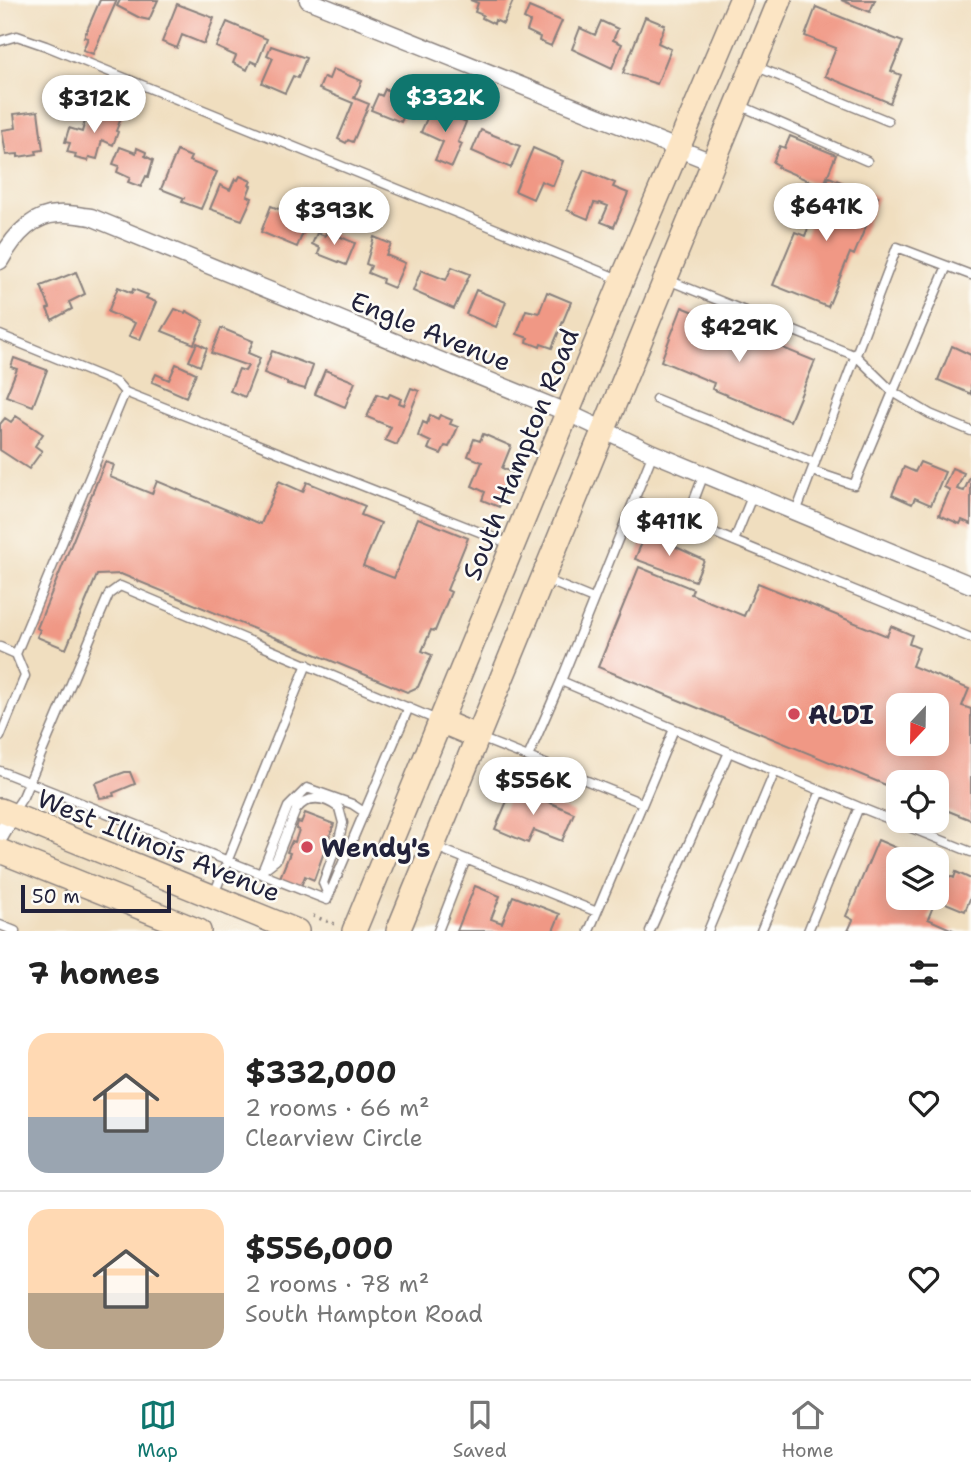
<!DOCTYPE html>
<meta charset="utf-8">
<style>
body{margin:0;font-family:"Shantell Sans",sans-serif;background:#f6f6f6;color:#222;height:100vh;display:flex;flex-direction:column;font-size:26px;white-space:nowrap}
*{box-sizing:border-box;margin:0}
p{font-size:23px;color:#767676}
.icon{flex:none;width:38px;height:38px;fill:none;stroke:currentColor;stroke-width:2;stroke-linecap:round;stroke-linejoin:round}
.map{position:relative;height:931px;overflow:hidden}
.details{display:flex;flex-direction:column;background:#fff;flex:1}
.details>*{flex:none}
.needle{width:46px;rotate:202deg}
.buttons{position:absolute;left:886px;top:693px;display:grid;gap:14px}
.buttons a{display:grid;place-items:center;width:63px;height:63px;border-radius:14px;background:#fff;box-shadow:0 4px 18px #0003;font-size:35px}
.scale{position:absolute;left:21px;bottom:18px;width:150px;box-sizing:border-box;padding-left:7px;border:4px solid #22223b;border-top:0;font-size:19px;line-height:24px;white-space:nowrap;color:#22223b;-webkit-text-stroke:5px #fdfcf7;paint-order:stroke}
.price{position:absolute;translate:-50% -60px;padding:0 16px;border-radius:24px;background:#fff;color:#222;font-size:23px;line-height:46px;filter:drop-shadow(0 2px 4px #0008)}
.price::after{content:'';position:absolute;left:50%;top:42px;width:21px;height:16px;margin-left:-10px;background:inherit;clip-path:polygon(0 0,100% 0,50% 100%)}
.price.selected{background:#0f766e;color:#fff}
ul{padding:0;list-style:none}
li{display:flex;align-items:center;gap:21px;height:175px;padding:0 28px}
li+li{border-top:2px solid #e0e0e0}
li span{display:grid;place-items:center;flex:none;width:196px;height:140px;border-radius:21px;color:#555}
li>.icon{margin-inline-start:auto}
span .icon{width:84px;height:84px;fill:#fffc;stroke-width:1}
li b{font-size:30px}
h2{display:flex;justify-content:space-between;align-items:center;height:84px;padding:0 28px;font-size:30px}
.dock{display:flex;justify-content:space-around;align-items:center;height:98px;border-top:2px solid #e0e0e0;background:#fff;font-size:19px;color:#767676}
.dock a{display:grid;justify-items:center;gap:4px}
.dock .selected{color:#0f766e}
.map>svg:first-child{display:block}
</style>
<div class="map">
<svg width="971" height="931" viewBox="0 0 971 931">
<rect width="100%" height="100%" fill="#fdfcf7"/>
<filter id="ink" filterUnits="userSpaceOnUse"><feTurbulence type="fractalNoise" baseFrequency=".0143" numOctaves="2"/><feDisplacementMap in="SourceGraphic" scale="14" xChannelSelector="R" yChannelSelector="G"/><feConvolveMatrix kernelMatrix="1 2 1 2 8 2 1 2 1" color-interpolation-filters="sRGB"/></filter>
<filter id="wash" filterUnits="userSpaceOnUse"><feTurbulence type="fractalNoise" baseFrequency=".00686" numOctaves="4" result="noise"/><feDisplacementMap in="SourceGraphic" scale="28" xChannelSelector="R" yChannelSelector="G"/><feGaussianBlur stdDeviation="1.57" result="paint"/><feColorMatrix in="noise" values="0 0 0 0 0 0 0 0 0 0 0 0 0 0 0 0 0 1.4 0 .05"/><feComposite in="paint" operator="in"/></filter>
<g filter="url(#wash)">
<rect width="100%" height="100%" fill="#f0debf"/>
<g id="blocks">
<!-- building -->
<path fill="#f09885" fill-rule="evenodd" d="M100,0H117L93,54L83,50L88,38L84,37Z
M120,0H158L149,20L140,18L117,6Z
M470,0H512L513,1L503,24L495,20L494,24L482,18L483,15L475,12L478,3Z
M841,0H875L870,12Z
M177,4L214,18L204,44L182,35L177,48L162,42Z
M529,7L562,21L551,46L539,41L540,37L527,31L530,22L524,19Z
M816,7L903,42L891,71L901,75L890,103L825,76L836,48L805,36Z
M645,17L665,25L658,43L671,49L657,84L623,73Z
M601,21L618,29L613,40L622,44L612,68L572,49L580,28L595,35Z
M227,22L267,39L257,64L251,61L247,70L233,63L236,56L216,47Z
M271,46L306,58L298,78L293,76L285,93L262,83L273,58L267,55Z
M333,69L362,81L354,98L369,104L353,142L348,140L346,143L338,139L353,103L319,89L324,77L329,79Z
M385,89L411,100L401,122L371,110L378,94L382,96Z
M105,106L123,113L116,131L118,132L113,145L102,140L97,159L89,157L88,161L75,158L76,154L67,152L70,143L65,142L69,128L82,132L85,121L91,122L92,120L98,123Z
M432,107L466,122L458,142L462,144L452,167L435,160L443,142L421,132Z
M38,111L43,150L36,151L37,154L18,157V154L6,155L2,130L16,128L14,114Z
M481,130L520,146L511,168L472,151Z
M790,136L836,155L823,187L777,167L778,165L773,162L780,146L785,148Z
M120,147L136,153L137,148L146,152L145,156L153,160L148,177L146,176L141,187L128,182L130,178L117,172L119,166L113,164Z
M533,148L563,161L553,186L541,181L533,199L515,191Z
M177,151L191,157L189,161L217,172L201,209L182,202L184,198L161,189Z
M584,170L615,183L613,187L628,193L614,227L601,222L608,206L600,203L599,204L594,203L588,219L567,210Z
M240,176L251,181L249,185L251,186L247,196L252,198L242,220L210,209L220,185L230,190L235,179L238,180Z
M829,177L878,197L854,255L850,253L828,307L773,285L795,232L805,236Z
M271,206L296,216L297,214L309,219L297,247L261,232Z
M327,231L355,243L346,265L318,254L320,248L312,244L317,233L325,236Z
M374,237L391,244L386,255L405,263L394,288L382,283L383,279L368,273L371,266L366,264Z
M452,267L470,274L454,309L413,291L421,270L446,280Z
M76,272L85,294L69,302L72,309L52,320L47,309L50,308L41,286Z
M118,287L132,293L133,289L148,295L146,298L156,302L140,340L129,336L135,323L108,312Z
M476,290L506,302L496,327L466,314Z
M547,292L571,302L552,348L541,344L540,347L527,342L528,338L517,334L526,310L539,313Z
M682,307L815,361L790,421L712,389L714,383L661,361Z
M175,309L185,313L186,311L204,321L194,344L162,331Z
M221,328L253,341L248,353L260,358L245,397L230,391L239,369L245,371L248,366L211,353Z
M197,343L207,348L200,366L189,361Z
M952,346L971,355V394L938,380Z
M272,351L313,366L305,389L287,384V382L264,373Z
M14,358L47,370L33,406L6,396L17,369L11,367Z
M176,364L196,373L186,397L152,382L156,374L169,380Z
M325,370L355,382L345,407L315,394Z
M411,388L419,391L397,445L385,440L391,427L367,417L377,394L388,398L390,394L401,399L399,403L404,405Z
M430,415L438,419L440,415L452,420L450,424L458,427L449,447L445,446L441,454L428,449L431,442L418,436L423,422L427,424Z
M16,416L43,434L35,446L42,451L29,469L0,450V424L5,418L11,422Z
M483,434L511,446L502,468L513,473L499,507L482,500L485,492L472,486L482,462L468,456L474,439L480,441Z
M105,462L114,465L110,477L152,494L157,481L261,524L279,481L303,492L307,482L365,506L361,515L381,523L363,566L394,578L418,518L468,538L447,590L451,592L435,631L431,630L422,651L432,655L418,687L407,692L121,574L97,575L66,649L37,637L40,630L37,628Z
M920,462L945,472L931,505L915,498L912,504L892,495L904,467L915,472Z
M952,468L964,473L957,489L964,491L971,475V524L962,520L960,524L939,515L950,490L944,487Z
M646,533L704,560L695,581L635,559Z
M639,567L693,589L691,594L744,616L758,583L887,636L891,626L912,635L909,644L919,648L912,666L969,689L962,706L971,709V820L936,806V782H898V790L598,667ZM898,705H936V744H898Z
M125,772H130L135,784L113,793L114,796L100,798L95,783Z
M513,787L574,813L562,841L534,830L528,843L495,829Z
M305,813L334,824L314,880L305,876L300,889L279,880L290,853L287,852L292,841L295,842L299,830L296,829L298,822L301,823Z
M878,840L908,853L906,857L911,859H898V898H936V870L954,878L956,872L971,879V896L965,911L936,899L928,919L955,931H848L853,920L846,916Z
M475,886L500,896L491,919L502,923L513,896L560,914L553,931H457Z"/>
</g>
</g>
<g filter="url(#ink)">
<use href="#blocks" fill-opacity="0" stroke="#89807d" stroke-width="2"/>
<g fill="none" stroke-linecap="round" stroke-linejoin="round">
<defs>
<path id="service" d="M0,41L17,36L46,46L619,279
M755,66L888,121
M739,105L867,161
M947,266L893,392L930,414L971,431
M668,280L856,356L893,392L854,485L812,471
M0,335L117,383L125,392
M656,399L815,463
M653,453L634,500L971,638
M634,500L561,681L859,807
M796,512L897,247L971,275
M686,521L704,474
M734,541L753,494
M544,579L593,599
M0,647L16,654
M0,737L25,676L16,654L125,392L510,544
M480,738L528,757L561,681
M528,757L642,803
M0,771L327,900L409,707
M13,812L23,797L109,594L120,586L437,720
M436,847L597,912
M263,869L288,807L307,788L352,804L364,812
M263,870L276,860L296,810C308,794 324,797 339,808L343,823L340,835L323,883L328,895
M214,894L307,664
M0,925L15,931
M438,931L466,859
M589,931L674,729
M650,931L729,752
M708,931L775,771
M761,931L821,791
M808,931L859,807L971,852"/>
<path id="minor" d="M308,0L714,163
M0,261C12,239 31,215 58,214C68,213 81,216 91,217L568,413L653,453L971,585
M0,836L12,815"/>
<path id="secondary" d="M440,721L478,737
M0,810L297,931
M0,851L199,931
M354,931L622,280L741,0
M398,931L780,0"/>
</defs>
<!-- service casing -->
<use href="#service" stroke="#89807d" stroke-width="11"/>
<!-- minor casing -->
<use href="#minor" stroke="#89807d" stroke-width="19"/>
<!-- secondary casing -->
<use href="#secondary" stroke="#89807d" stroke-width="26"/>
<!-- path -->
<path stroke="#89807d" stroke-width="3.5" stroke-dasharray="2 5" stroke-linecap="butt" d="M313,916L335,924"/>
<!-- service -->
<use href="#service" stroke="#fff" stroke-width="8"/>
<!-- minor -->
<use href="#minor" stroke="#fff" stroke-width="16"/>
<!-- secondary -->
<use href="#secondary" stroke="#fce5c4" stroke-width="23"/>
</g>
</g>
<!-- markers -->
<g fill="#d1495b" stroke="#fdfcf7" stroke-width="2.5">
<circle cx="794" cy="714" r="7"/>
<circle cx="307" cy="847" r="7"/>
</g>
<g text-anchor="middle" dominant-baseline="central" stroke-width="5" stroke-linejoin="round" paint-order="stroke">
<!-- street labels -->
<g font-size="26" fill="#22223b" stroke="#fdfcf7">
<text transform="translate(431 331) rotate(22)">Engle Avenue</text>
<text transform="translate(520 454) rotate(-68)">South Hampton Road</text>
<text transform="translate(159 845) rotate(22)">West Illinois Avenue</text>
</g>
<!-- poi labels -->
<g font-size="26" font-weight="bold" fill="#22223b" stroke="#fdfcf7" text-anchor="start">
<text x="808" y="714">ALDI</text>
<text x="321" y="847">Wendy's</text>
</g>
</g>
</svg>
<div class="buttons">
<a><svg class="needle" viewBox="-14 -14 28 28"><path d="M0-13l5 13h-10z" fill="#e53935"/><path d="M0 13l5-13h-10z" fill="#767676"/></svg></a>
<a><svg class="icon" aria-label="locate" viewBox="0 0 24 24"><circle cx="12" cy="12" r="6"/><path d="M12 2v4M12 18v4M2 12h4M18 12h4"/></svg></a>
<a><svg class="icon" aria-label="layers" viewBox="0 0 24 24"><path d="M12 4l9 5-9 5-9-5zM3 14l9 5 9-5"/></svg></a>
</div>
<div class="scale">50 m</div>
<b class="price selected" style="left:445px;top:134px">$332K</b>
<b class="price" style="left:94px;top:135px">$312K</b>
<b class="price" style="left:826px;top:243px">$641K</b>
<b class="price" style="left:334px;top:247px">$393K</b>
<b class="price" style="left:739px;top:364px">$429K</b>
<b class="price" style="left:669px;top:558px">$411K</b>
<b class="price" style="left:533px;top:817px">$556K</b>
</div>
<section class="details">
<h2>7 homes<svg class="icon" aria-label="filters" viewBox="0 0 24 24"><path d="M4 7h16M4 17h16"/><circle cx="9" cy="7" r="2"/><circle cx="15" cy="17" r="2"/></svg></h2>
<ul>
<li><span style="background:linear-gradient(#ffd9b3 60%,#9aa5b1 0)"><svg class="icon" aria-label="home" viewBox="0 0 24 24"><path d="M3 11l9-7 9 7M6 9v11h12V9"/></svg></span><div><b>$332,000</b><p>2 rooms · 66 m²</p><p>Clearview Circle</p></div><svg class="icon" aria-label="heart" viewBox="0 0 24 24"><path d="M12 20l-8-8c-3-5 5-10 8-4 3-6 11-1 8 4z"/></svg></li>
<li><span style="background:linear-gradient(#ffd9b3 60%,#b9a48a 0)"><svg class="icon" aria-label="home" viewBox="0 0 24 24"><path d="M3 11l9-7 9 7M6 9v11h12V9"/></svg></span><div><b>$556,000</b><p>2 rooms · 78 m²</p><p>South Hampton Road</p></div><svg class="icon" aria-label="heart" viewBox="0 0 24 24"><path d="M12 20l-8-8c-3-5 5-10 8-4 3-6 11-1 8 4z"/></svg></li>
</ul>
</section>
<nav class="dock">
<a class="selected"><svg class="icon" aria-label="map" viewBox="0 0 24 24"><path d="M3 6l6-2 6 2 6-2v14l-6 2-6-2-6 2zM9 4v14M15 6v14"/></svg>Map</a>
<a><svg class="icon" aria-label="saved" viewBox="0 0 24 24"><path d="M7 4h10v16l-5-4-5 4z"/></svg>Saved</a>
<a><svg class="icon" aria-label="home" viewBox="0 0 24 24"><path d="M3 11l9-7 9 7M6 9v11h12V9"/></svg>Home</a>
</nav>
